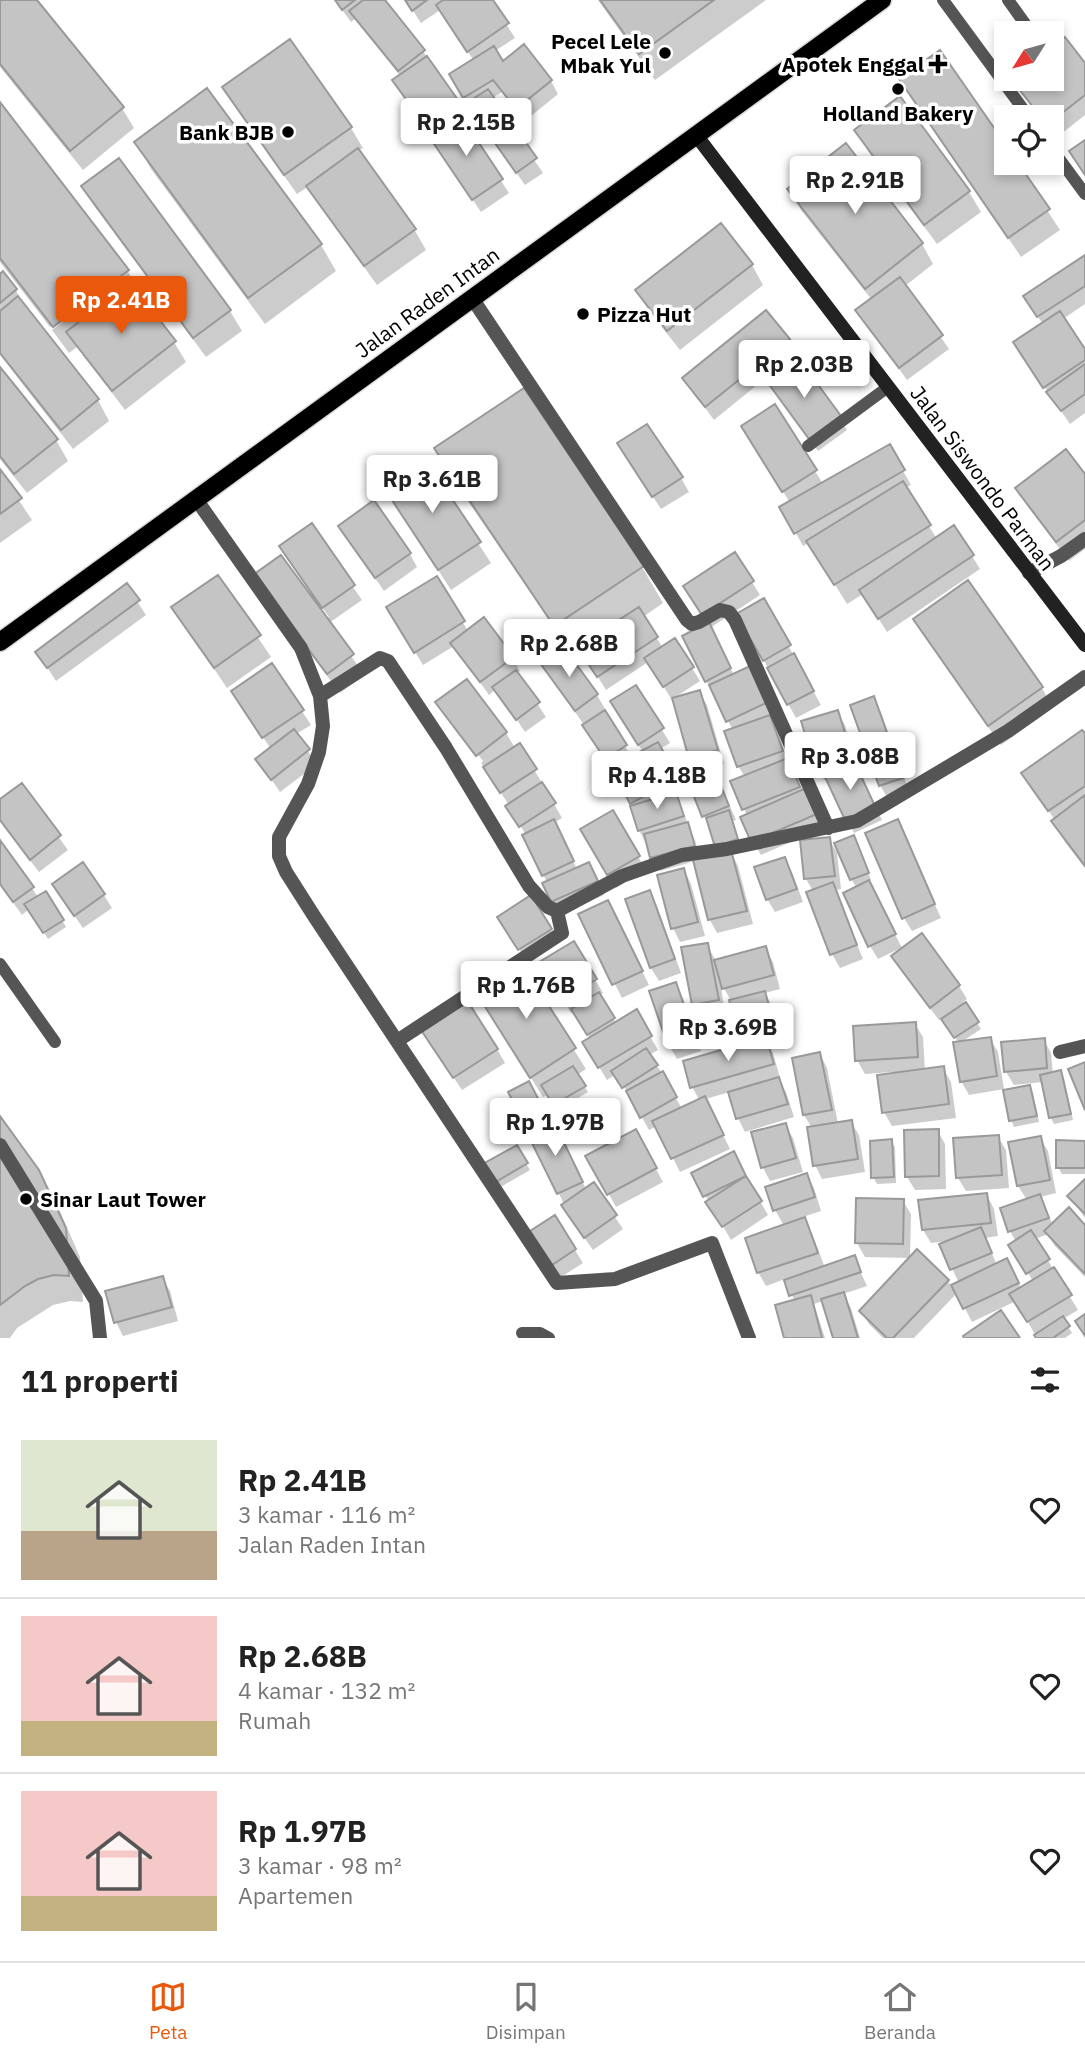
<!DOCTYPE html>
<html lang="id">
<meta charset="utf-8">
<style>
body{margin:0;font-family:"IBM Plex Sans",sans-serif;background:#f2f2f2;color:#222;height:100vh;display:flex;flex-direction:column;font-size:26px;white-space:nowrap}
*{box-sizing:border-box;margin:0}
p{font-size:23px;color:#767676}
.icon{flex:none;width:38px;height:38px;fill:none;stroke:currentColor;stroke-width:2;stroke-linecap:round;stroke-linejoin:round}
.map{position:relative;height:1338px;overflow:hidden}
.sheet{display:flex;flex-direction:column;background:#fff;flex:1}
.sheet>*{flex:none}
.needle{width:46px;rotate:233deg}
.controls{position:absolute;left:994px;top:21px;display:grid;gap:14px}
.controls a{display:grid;place-items:center;width:70px;height:70px;border-radius:0px;background:#fff;box-shadow:0 4px 10px #0003;font-size:35px}
.price{position:absolute;translate:-50% -60px;padding:0 16px;border-radius:7px;background:#fff;color:#222;font-size:23px;line-height:46px;filter:drop-shadow(0 2px 4px #0008)}
.price::after{content:'';position:absolute;left:50%;top:42px;width:21px;height:16px;margin-left:-10px;background:inherit;clip-path:polygon(0 0,100% 0,50% 100%)}
.price.current{background:#ea580c;color:#fff}
ul{padding:0;list-style:none}
li{display:flex;align-items:center;gap:21px;height:175px;padding:0 21px}
li+li{border-top:2px solid #e0e0e0}
li span{display:grid;place-items:center;flex:none;width:196px;height:140px;border-radius:0px;color:#555}
li>.icon{margin-inline-start:auto}
span .icon{width:84px;height:84px;fill:#fffc;stroke-width:1}
li b{font-size:30px}
h2{display:flex;justify-content:space-between;align-items:center;height:84px;padding:0 21px;font-size:30px}
.tabs{display:flex;justify-content:space-around;align-items:center;height:98px;border-top:2px solid #e0e0e0;background:#fff;font-size:19px;color:#767676}
.tabs a{display:grid;justify-items:center;gap:4px}
.tabs .current{color:#ea580c}
.map>svg:first-child{display:block}
</style>
<div class="map">
<svg width="1085" height="1338" viewBox="0 0 1085 1338">
<rect width="100%" height="100%" fill="#fff"/>
<!-- shadow -->
<path fill="#0003" d="M0,0H35L122,108L134,128L83,170L0,67Z
M335,0H383L423,51L464,115L460,118L509,193L481,212L402,94L395,81L401,77L356,18L351,22Z
M406,0H491L515,38L495,51L502,64L551,81L558,94L525,121L502,92L492,98L543,173L525,185L473,111L451,75L474,61L440,10L421,23Z
M598,0H766L655,80Z
M1064,39L1085,66V115L1056,138L1052,132V117H1040L1013,79H1052V49Z
M940,52L1006,149V163H1016L1060,230L1021,257L901,79Z
M224,88L351,128L363,148L358,151L414,229L426,250L377,285L320,206L309,186L297,194L236,108Z
M0,104L126,269L50,327L0,262Z
M857,130L969,192L981,212L937,244L868,151Z
M136,143L321,245L336,271L265,324L151,169Z
M83,187L230,311L242,331L206,357L95,207Z
M790,190L922,244L933,264L905,286L949,349L907,380L858,311L872,300L801,210Z
M1085,257V304L1063,319L1085,352V413L1070,424L1023,356L1043,324L1033,310Z
M752,265L763,285L680,350L649,311L637,290Z
M127,270L143,297L140,299L174,342L186,362L125,410L77,347L69,353L52,330L127,273Z
M0,276L16,290L22,304L98,400L109,421L73,449L0,355Z
M788,340L796,353L714,420L684,379Z
M0,370L56,440L68,461L27,493L0,459Z
M771,384L839,417L847,430L818,451Z
M751,439L815,471L823,484L889,446L911,485L905,488L937,539L972,556L980,569L887,632L863,594L847,604L809,543L803,546L782,508L790,503Z
M436,448L642,567L663,603L643,617L663,648L692,668L700,681L674,698L699,692L707,705L724,764L713,767L736,820L732,821L740,846L729,849L738,866L753,924L717,933L710,920L695,861L660,871L639,830L634,807L615,771L542,663L563,648L597,695L605,709L603,710L632,758L643,752L620,715L636,687L670,743L660,749L684,793L677,797L698,848L692,837L689,839L700,859L717,846L687,774L698,770L691,758L674,699L672,700L648,662L606,690L585,656L577,661L457,485Z
M627,457L681,478L689,492L661,509Z
M426,463L491,563L451,590L386,489Z
M0,472L32,520L0,543Z
M1085,477V549L1069,561L1029,508L1018,488Z
M311,526L362,600L329,623L364,675L340,693L267,596L326,619L329,617L289,560Z
M348,540L410,554L417,567L384,591Z
M217,577L271,657L227,688L173,608Z
M436,578L468,631L512,658L520,671L517,673L546,717L525,732L496,689L489,695L454,646L423,665L396,621Z
M752,582L760,595L710,628L734,675L750,668L774,716L770,718L777,731L788,761L823,828L761,855L753,841L747,816L733,782L745,777L738,766L733,730L706,681L710,624L693,600Z
M127,586L146,615L56,681L37,652Z
M763,600L821,705L796,718L738,614Z
M915,619L1042,688L1053,708L1001,745L927,640Z
M272,665L311,725L296,734L317,764L280,792L258,760L271,749L241,705Z
M873,699L881,712L909,791L888,799L880,785Z
M438,703L506,733L515,748L520,745L562,818L554,823L577,869L596,877L604,895L560,915L544,884L547,883L526,835L508,806L509,805L481,763L483,761Z
M837,712L845,725L857,770L882,820L854,833L827,779L824,780L817,766Z
M1085,736V868L1065,842L1053,822L1055,820L1032,787Z
M21,785L68,850L39,872L0,821V801Z
M612,812L646,870L616,888L583,829Z
M897,821L941,918L912,931L904,918Z
M829,839L837,853L841,889L835,890L863,959L840,968L832,954L809,893L813,891L806,879Z
M0,843L38,897L46,893L66,927L48,939L29,909L22,915L0,884Z
M856,844L871,880L868,881L903,950L922,936L959,986L967,999L963,1002L981,1029L960,1043L990,1039L998,1052L1004,1089L969,1095L961,1081L959,1043L942,1018L939,1020L901,970L893,956L902,950L901,948L878,959L870,946L857,888L851,879Z
M784,859L792,872L803,902L775,912L767,899Z
M684,870L691,884L705,936L680,942L673,928Z
M649,892L657,906L681,973L659,981L651,968Z
M104,895L112,908L83,928L62,898Z
M531,898L558,943L527,962L500,917Z
M580,915L615,916L649,985L622,998Z
M573,943L603,993L599,995L616,1023L636,1012L658,1050L649,1055L662,1073L682,1109L700,1101L692,1087L746,1045L740,1035L731,1001L720,981L725,1014L701,1018L693,1004L707,945L716,961L765,948L773,962L780,989L765,993L772,1006L781,1040L768,1043L773,1053L780,1078L778,1079L786,1092L794,1117L745,1132L738,1118L730,1092L705,1099L730,1149L680,1172L657,1126L649,1130L628,1092L615,1075L607,1080L584,1042L590,1039L574,1011L571,1013L541,963Z
M522,967L586,1069L577,1075L588,1092L558,1110L549,1094L543,1097L491,1014Z
M675,984L683,998L701,1051L677,1059L669,1045Z
M915,1024L923,1037L925,1071L943,1068L951,1082L956,1118L892,1126L884,1112L892,1072L865,1074L857,1060Z
M1044,1040L1051,1053L1053,1074L1061,1072L1064,1078L1073,1120L1054,1124L1051,1118L1043,1082L1014,1085L1006,1072Z
M429,1041L497,1049L505,1063L462,1090Z
M820,1054L827,1068L838,1124L851,1122L859,1135L865,1172L822,1179L815,1165L812,1128L804,1115Z
M528,1084L547,1118L529,1127L511,1093Z
M1029,1087L1033,1093L1039,1122L1014,1127L1011,1120Z
M0,1117L38,1170L54,1198L80,1257L83,1302L70,1301L53,1305L17,1328L10,1338H0Z
M785,1125L793,1138L803,1172L770,1181L763,1168Z
M635,1131L663,1182L616,1207L588,1156Z
M938,1131L945,1144L946,1189L915,1190L907,1177Z
M531,1135L561,1138L586,1189L593,1184L623,1229L593,1250L571,1219Z
M998,1137L1006,1150L1009,1188L966,1191L958,1178Z
M1040,1138L1048,1151L1056,1193L1040,1197L1053,1225L1085,1227V1277L1054,1245L1048,1234L1035,1239L1078,1310L1063,1319L1072,1333L1065,1338H1037L1016,1301L972,1322L957,1293L914,1338H883L869,1324L861,1311L948,1281L951,1287L959,1283L941,1245L948,1241L931,1243L923,1230L987,1195L994,1209L998,1236L985,1238L997,1265L1014,1274L1021,1288L1033,1281L1011,1246L1016,1242L1010,1231L1027,1200L1018,1186Z
M891,1141L895,1147L896,1183L877,1184L873,1177Z
M1085,1142V1174H1062L1058,1167Z
M516,1147L530,1170L499,1188L485,1164Z
M733,1154L768,1215L731,1240L693,1174Z
M806,1175L814,1188L821,1211L803,1217L812,1233L825,1268L854,1258L867,1286L843,1294L851,1308L860,1338H835L823,1301L814,1304L825,1338H786L777,1306L795,1302L785,1279L766,1286L758,1272L784,1226L775,1210L767,1188Z
M1085,1181V1218L1070,1197Z
M903,1201L911,1214L910,1258L865,1257L857,1243Z
M555,1218L583,1263L561,1277L540,1245Z
M162,1278L170,1291L178,1321L123,1336L116,1322Z"/>
<!-- building -->
<path fill="#c4c4c4" stroke="#999" stroke-width="2" d="M0,0H37L124,107L70,151L0,64Z
M335,0H355L342,10Z
M363,0H385L425,50L398,71L349,11Z
M405,0H427L412,11Z
M443,0H493L509,23L467,52L436,5Z
M600,0H714L639,54Z
M1065,37L1085,63V95L1052,121V117H1041L1011,79H1052V47Z
M290,39L352,127L284,175L222,87Z
M524,44L552,80L516,109L493,80L463,98L449,74L494,46L503,61Z
M940,50L1006,145V163H1018L1050,209L1008,238L899,79Z
M427,56L458,100L424,124L392,80Z
M207,88L322,244L248,298L134,142Z
M488,89L537,158L516,173L467,103Z
M900,96L970,191L924,225L854,130Z
M0,102L129,270L53,327L0,258Z
M461,116L503,179L472,200L430,138Z
M1085,140V175L1069,151Z
M846,143L923,243L865,289L787,189Z
M358,148L416,229L364,266L306,186Z
M119,158L231,310L193,338L81,186Z
M721,223L753,264L667,331L635,290Z
M1085,255V286L1037,317L1023,296Z
M3,271L17,289L0,303V274Z
M900,277L943,335L899,368L855,310Z
M130,282L176,341L112,391L66,332Z
M18,296L99,399L61,430L0,353V311Z
M766,310L790,339L705,407L682,378Z
M1060,311L1085,349V360L1043,388L1013,342Z
M800,360L841,416L809,439L768,383Z
M1085,364V394L1061,411L1046,392Z
M0,367L58,439L14,474L0,456Z
M524,388L644,566L554,626L434,448Z
M775,404L817,470L782,492L741,426Z
M647,424L683,477L652,497L617,443Z
M890,444L905,470L794,534L779,507Z
M1066,449L1085,474V520L1056,542L1015,488Z
M426,460L481,542L438,570L384,488Z
M0,469L22,498L0,514Z
M903,481L931,525L834,585L806,541Z
M374,500L411,553L375,578L338,526Z
M312,523L355,585L322,608L279,546Z
M954,525L974,555L878,619L859,590Z
M735,552L754,581L702,615L683,586Z
M281,555L354,654L327,674L253,575Z
M218,575L261,635L214,668L171,607Z
M437,576L465,621L414,653L386,607Z
M968,580L1043,687L988,726L913,619Z
M127,583L140,600L47,668L35,652Z
M764,598L791,645L763,661L736,614Z
M639,607L658,637L597,677L577,647Z
M484,617L514,657L480,682L450,643Z
M709,622L731,668L705,682L682,636Z
M675,638L694,667L663,687L644,658Z
M563,646L598,694L575,711L540,663Z
M794,653L814,691L787,705L767,668Z
M272,663L304,710L262,738L231,691Z
M750,666L768,702L726,722L709,685Z
M516,670L540,702L516,720L492,687Z
M467,679L507,732L476,756L435,702Z
M636,685L664,728L638,745L610,701Z
M700,690L718,750L689,759L672,698Z
M874,696L903,778L879,786L850,705Z
M605,710L627,745L605,759L582,725Z
M838,710L852,756L815,767L801,721Z
M770,715L783,751L737,767L724,731Z
M294,729L310,749L271,780L255,759Z
M1082,730L1085,733V786L1048,811L1021,773Z
M658,742L678,778L630,804L611,767Z
M520,743L537,769L500,793L483,767Z
M788,758L800,787L742,810L730,781Z
M712,763L729,806L702,817L685,774Z
M855,763L875,806L845,820L825,777Z
M542,782L556,803L519,827L505,806Z
M22,783L61,835L30,860L0,820V799Z
M806,788L817,814L751,842L740,817Z
M676,792L684,816L638,831L630,806Z
M1085,795V866L1051,821Z
M613,810L640,856L607,875L580,829Z
M729,810L738,839L715,847L706,818Z
M554,819L574,861L542,876L522,835Z
M898,819L935,904L902,919L865,833Z
M688,822L695,846L650,858L644,834Z
M854,835L869,873L850,880L834,843Z
M830,837L835,876L804,879L800,840Z
M0,840L34,887L13,902L0,884Z
M731,850L747,911L708,920L693,860Z
M785,857L797,889L766,900L754,867Z
M83,862L105,894L74,916L52,884Z
M589,862L598,881L551,902L542,883Z
M684,868L698,922L671,929L657,875Z
M869,880L896,934L868,947L843,893Z
M833,882L857,945L830,955L806,892Z
M650,890L675,959L650,968L625,899Z
M46,891L64,920L43,933L24,904Z
M531,895L552,929L518,950L497,917Z
M608,900L643,971L612,985L578,914Z
M922,933L960,985L930,1008L891,956Z
M574,941L597,979L562,1000L539,962Z
M708,943L719,1000L692,1005L681,947Z
M766,946L774,975L722,989L714,960Z
M522,964L576,1048L530,1078L477,994Z
M676,982L695,1037L668,1046L649,991Z
M765,991L774,1026L738,1035L729,1000Z
M599,992L615,1018L587,1035L571,1009Z
M465,997L498,1049L453,1078L419,1027Z
M966,1002L979,1022L954,1038L941,1019Z
M637,1009L652,1036L598,1068L582,1042Z
M916,1022L918,1057L855,1061L853,1026Z
M766,1037L774,1064L690,1088L683,1061Z
M991,1037L997,1076L960,1082L953,1042Z
M1045,1038L1047,1068L1004,1072L1001,1042Z
M646,1048L658,1065L622,1088L611,1071Z
M820,1052L832,1110L803,1115L792,1058Z
M1085,1062V1110L1068,1069Z
M573,1066L586,1086L553,1105L541,1085Z
M944,1066L949,1104L882,1113L877,1075Z
M1061,1070L1071,1114L1049,1118L1040,1075Z
M663,1071L677,1097L640,1118L626,1091Z
M779,1077L788,1104L736,1119L728,1092Z
M529,1081L545,1112L524,1122L508,1092Z
M1030,1085L1037,1116L1009,1121L1003,1090Z
M705,1096L724,1135L671,1159L652,1121Z
M0,1116L39,1170L66,1228L69,1276L54,1275L38,1279L25,1286L0,1305Z
M852,1120L858,1159L813,1166L807,1127Z
M554,1122L583,1182L557,1194L528,1135Z
M786,1123L796,1158L761,1168L751,1132Z
M636,1129L657,1168L607,1195L585,1156Z
M939,1129V1176L905,1177L904,1130Z
M999,1135L1002,1175L956,1178L953,1138Z
M1041,1136L1050,1180L1017,1186L1008,1142Z
M892,1139L894,1177L871,1178L870,1141Z
M1056,1140L1085,1141V1168H1056Z
M517,1145L528,1163L494,1183L483,1164Z
M734,1151L746,1176L703,1197L691,1173Z
M807,1173L815,1197L773,1211L765,1187Z
M746,1176L762,1201L722,1227L705,1202Z
M1085,1179V1214L1067,1196Z
M594,1182L617,1215L584,1238L561,1205Z
M987,1193L991,1223L922,1230L918,1200Z
M1040,1194L1049,1218L1008,1232L1000,1208Z
M856,1198L904,1199L903,1244L855,1243Z
M1069,1207L1085,1225V1274L1044,1231Z
M555,1215L576,1249L552,1265L530,1231Z
M805,1217L818,1253L757,1273L745,1238Z
M981,1227L992,1253L950,1270L939,1244Z
M1031,1230L1050,1259L1026,1274L1008,1245Z
M917,1249L949,1280L893,1338H887L859,1311Z
M855,1255L861,1272L789,1296L784,1280Z
M1007,1258L1019,1283L963,1309L951,1285Z
M1054,1267L1072,1295L1027,1322L1009,1294Z
M163,1276L172,1307L114,1323L105,1291Z
M844,1292L858,1338H833L821,1299Z
M811,1295L822,1338H784L775,1305Z
M1001,1310L1020,1338H964L963,1336Z
M1085,1314V1336L1075,1321Z
M1063,1316L1070,1326L1053,1338H1036L1034,1335Z"/>
<g fill="none" stroke-linecap="round" stroke-linejoin="round">
<defs>
<path id="primary" d="M0,642L882,0"/>
</defs>
<!-- primary casing -->
<use href="#primary" stroke="#dbdbdb" stroke-width="21"/>
<!-- lane -->
<path stroke="#555" stroke-width="12" d="M943,0L1029,117
M1008,0L1031,32
M1052,149L1085,194
M808,446L888,387
M0,964L55,1042
M522,1333H540L549,1338"/>
<!-- street -->
<path stroke="#555" stroke-width="14" d="M472,298L687,620L692,624L699,622L720,610L729,612L735,620L828,828
M196,499L301,648L320,696L323,726L319,752L308,784L279,837V856L286,872L314,916L557,1283L615,1279L712,1243L749,1338
M1029,573L1061,556L1085,539
M320,696L380,658L388,661L446,748L529,886L548,907L557,911
M557,911L622,876L682,855L727,849L857,821L1008,731L1085,677
M397,1041L562,933L557,911
M1060,1052L1085,1046
M0,1145L96,1301L100,1338"/>
<!-- secondary -->
<path stroke="#222" stroke-width="14" d="M696,135L1085,645"/>
<!-- primary -->
<use href="#primary" stroke="#000" stroke-width="18"/>
</g>
<!-- markers -->
<g fill="#000" stroke="#fff" stroke-width="2.5">
<circle cx="665" cy="53" r="7"/>
<path d="M934.5 53.5h7v7h7v7h-7v7h-7v-7h-7v-7h7z"/>
<circle cx="898" cy="89" r="7"/>
<circle cx="288" cy="132" r="7"/>
<circle cx="583" cy="314" r="7"/>
<circle cx="26" cy="1199" r="7"/>
</g>
<g text-anchor="middle" dominant-baseline="central" stroke-width="7" stroke-linejoin="round" paint-order="stroke">
<!-- poi labels -->
<g font-size="21" font-weight="bold" fill="#000" stroke="#fff" text-anchor="end">
<text x="651" y="41">Pecel Lele<tspan x="651" dy="24">Mbak Yul</tspan></text>
<text x="924" y="64">Apotek Enggal</text>
<text x="898" y="113" text-anchor="middle">Holland Bakery</text>
<text x="274" y="132">Bank BJB</text>
<text x="597" y="314" text-anchor="start">Pizza Hut</text>
<text x="40" y="1199" text-anchor="start">Sinar Laut Tower</text>
</g>
<!-- street labels -->
<g font-size="21" fill="#000" stroke="#fff">
<text transform="translate(427 302) rotate(-36)">Jalan Raden Intan</text>
<text transform="translate(983 478) rotate(53)">Jalan Siswondo Parman</text>
</g>
</g>
</svg>
<div class="controls">
<a><svg class="needle" viewBox="-14 -14 28 28"><path d="M0-13l5 13h-10z" fill="#e53935"/><path d="M0 13l5-13h-10z" fill="#767676"/></svg></a>
<a><svg class="icon" aria-label="locate" viewBox="0 0 24 24"><circle cx="12" cy="12" r="6"/><path d="M12 2v4M12 18v4M2 12h4M18 12h4"/></svg></a>
</div>
<b class="price" style="left:466px;top:158px">Rp 2.15B</b>
<b class="price" style="left:855px;top:216px">Rp 2.91B</b>
<b class="price current" style="left:121px;top:336px">Rp 2.41B</b>
<b class="price" style="left:804px;top:400px">Rp 2.03B</b>
<b class="price" style="left:432px;top:515px">Rp 3.61B</b>
<b class="price" style="left:569px;top:679px">Rp 2.68B</b>
<b class="price" style="left:850px;top:792px">Rp 3.08B</b>
<b class="price" style="left:657px;top:811px">Rp 4.18B</b>
<b class="price" style="left:526px;top:1021px">Rp 1.76B</b>
<b class="price" style="left:728px;top:1063px">Rp 3.69B</b>
<b class="price" style="left:555px;top:1158px">Rp 1.97B</b>
</div>
<section class="sheet">
<h2>11 properti<svg class="icon" aria-label="filters" viewBox="0 0 24 24"><path d="M4 7h16M4 17h16"/><circle cx="9" cy="7" r="2"/><circle cx="15" cy="17" r="2"/></svg></h2>
<ul>
<li><span style="background:linear-gradient(#dfe7d0 65%,#b9a48a 0)"><svg class="icon" aria-label="home" viewBox="0 0 24 24"><path d="M3 11l9-7 9 7M6 9v11h12V9"/></svg></span><div><b>Rp 2.41B</b><p>3 kamar · 116 m²</p><p>Jalan Raden Intan</p></div><svg class="icon" aria-label="heart" viewBox="0 0 24 24"><path d="M12 20l-8-8c-3-5 5-10 8-4 3-6 11-1 8 4z"/></svg></li>
<li><span style="background:linear-gradient(#f6c9c9 75%,#c2b280 0)"><svg class="icon" aria-label="home" viewBox="0 0 24 24"><path d="M3 11l9-7 9 7M6 9v11h12V9"/></svg></span><div><b>Rp 2.68B</b><p>4 kamar · 132 m²</p><p>Rumah</p></div><svg class="icon" aria-label="heart" viewBox="0 0 24 24"><path d="M12 20l-8-8c-3-5 5-10 8-4 3-6 11-1 8 4z"/></svg></li>
<li><span style="background:linear-gradient(#f6c9c9 75%,#c2b280 0)"><svg class="icon" aria-label="home" viewBox="0 0 24 24"><path d="M3 11l9-7 9 7M6 9v11h12V9"/></svg></span><div><b>Rp 1.97B</b><p>3 kamar · 98 m²</p><p>Apartemen</p></div><svg class="icon" aria-label="heart" viewBox="0 0 24 24"><path d="M12 20l-8-8c-3-5 5-10 8-4 3-6 11-1 8 4z"/></svg></li>
</ul>
</section>
<nav class="tabs">
<a class="current"><svg class="icon" aria-label="map" viewBox="0 0 24 24"><path d="M3 6l6-2 6 2 6-2v14l-6 2-6-2-6 2zM9 4v14M15 6v14"/></svg>Peta</a>
<a><svg class="icon" aria-label="saved" viewBox="0 0 24 24"><path d="M7 4h10v16l-5-4-5 4z"/></svg>Disimpan</a>
<a><svg class="icon" aria-label="home" viewBox="0 0 24 24"><path d="M3 11l9-7 9 7M6 9v11h12V9"/></svg>Beranda</a>
</nav>
